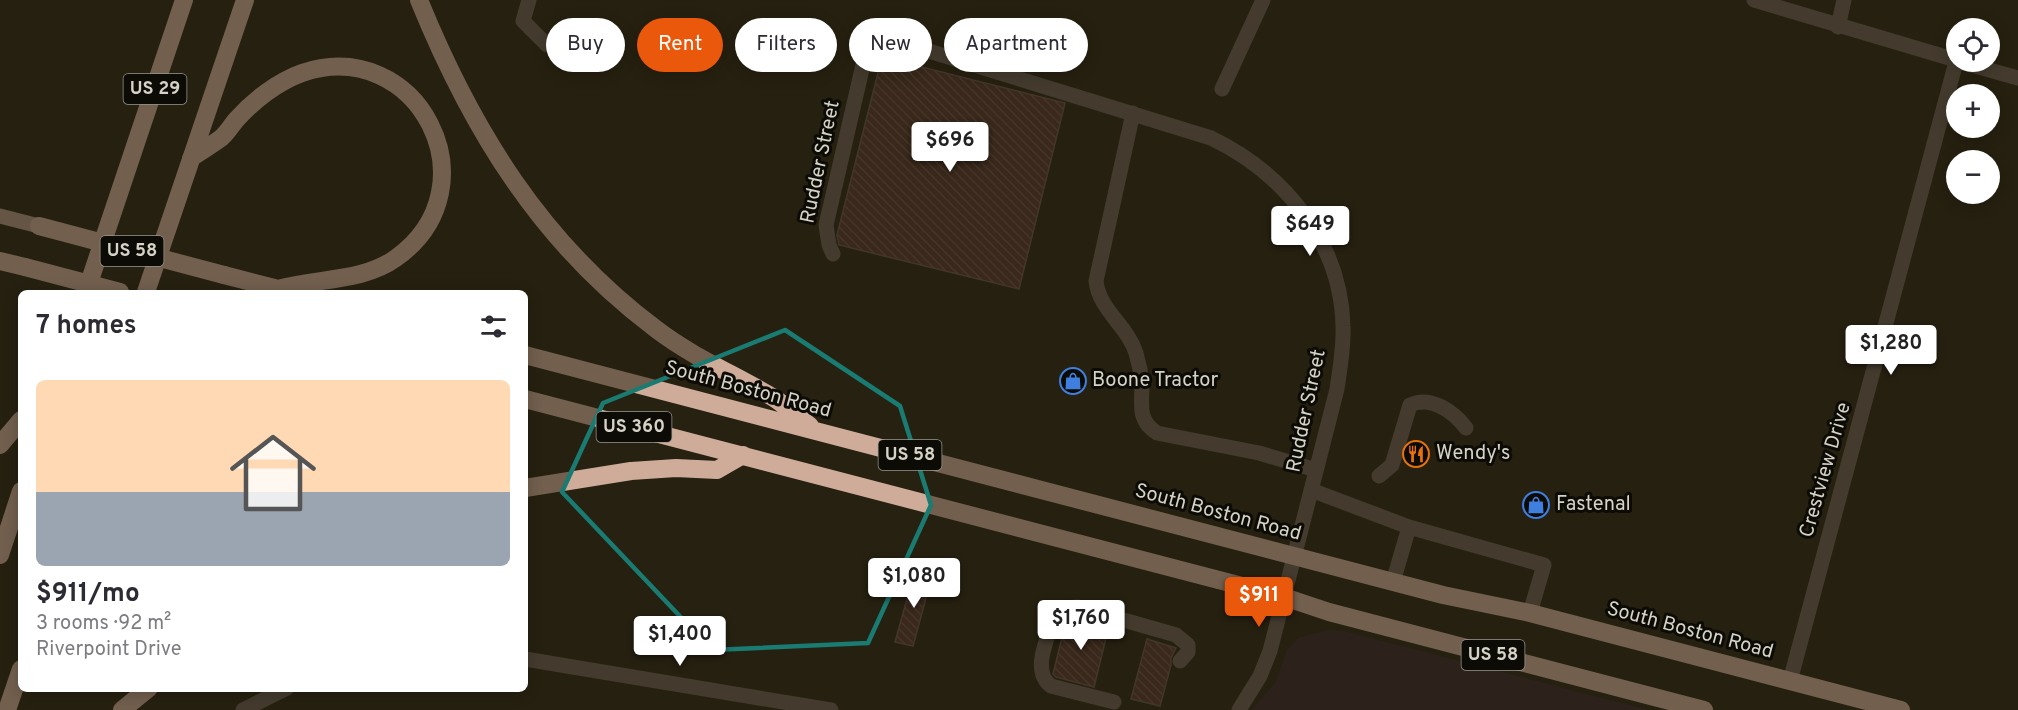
<!DOCTYPE html>
<meta charset="utf-8">
<style>
body{margin:0;font-family:Overpass,sans-serif;background:#f2f2f3;color:#2b2b33;height:100vh;display:flex;flex-direction:column;font-size:22px;white-space:nowrap}
*{box-sizing:border-box;margin:0}
p{font-size:20px;color:#7c7c81}
.icon{flex:none;width:33px;height:33px;fill:none;stroke:currentColor;stroke-width:2;stroke-linecap:round;stroke-linejoin:round}
.map{position:relative;flex:1;overflow:hidden}
.details{position:absolute;left:18px;top:290px;width:510px;height:402px;display:flex;flex-direction:column;background:#fff;border-radius:9px;box-shadow:0 3px 15px #0003}
.details>*{flex:none}
.top-card{position:absolute;left:546px;top:18px;width:570px;height:54px;display:flex;gap:12px}
.tools{position:absolute;left:1946px;top:18px;display:grid;gap:12px}
.tools a{display:grid;place-items:center;width:54px;height:54px;border-radius:50%;background:#fff;box-shadow:0 3px 15px #0003;font-size:30px}
.price{position:absolute;translate:-50% -51px;padding:0 14px;border-radius:6px;background:#fff;color:#222;font-size:20px;line-height:39px;filter:drop-shadow(0 2px 3px #0008)}
.price::after{content:'';position:absolute;left:50%;top:36px;width:18px;height:14px;margin-left:-9px;background:inherit;clip-path:polygon(0 0,100% 0,50% 100%)}
.price.current{background:#ea580c;color:#fff}
ul{padding:0;list-style:none}
li{display:grid;align-content:center;gap:12px;height:318px;padding:0 18px}
li+li{border-top:2px solid #e1e1e2}
li span{display:grid;place-items:center;height:186px;border-radius:9px;color:#555}
li>.icon{margin-inline-start:auto}
span .icon{width:108px;height:108px;fill:#fffc;stroke-width:1}
li b{font-size:26px}
h2{display:flex;justify-content:space-between;align-items:center;height:72px;padding:0 18px;font-size:26px}
.chip{padding:0 21px;border-radius:27px;background:#fff;box-shadow:0 3px 15px #0003;font-size:21px;line-height:54px}
.chip.current{background:#ea580c;color:#fff}
.map>svg:first-child{display:block}
</style>
<div class="map">
<svg width="2018" height="710" viewBox="0 0 2018 710">
<defs>
<pattern id="building-back-hatch" width="6" height="6" patternUnits="userSpaceOnUse" patternTransform="scale(1.5)"><rect width="6" height="6" fill="#513128"/><path d="M-1 5l2 2M0 0l6 6M5-1l2 2" fill="none" stroke="#694e46"/></pattern>
</defs>
<rect width="100%" height="100%" fill="#262110"/>
<!-- commercial -->
<path fill="#342229" d="M1327,630L1344,631L1648,710H1251L1275,683L1287,650L1298,638Z"/>
<!-- building -->
<path fill="url(#building-back-hatch)" stroke="#65504a" stroke-width="1.5" d="M882,57L1065,103L1019,289L839,245L837,235Z
M915,570L932,576L913,646L895,642Z
M1067,617H1077L1109,626L1094,687L1056,677L1053,674Z
M1147,639L1176,648L1171,658V665L1160,706L1131,699Z"/>
<g fill="none" stroke-linecap="round" stroke-linejoin="round">
<!-- minor -->
<path stroke="#695b53" stroke-width="15" d="M529,0L523,21L547,45
M1754,0L1956,60
M1838,27L1844,0
M1961,62L2018,78
M1222,89L1263,0
M1133,113L1096,281C1099,310 1127,325 1136,353C1139,363 1141,373 1142,384C1142,405 1137,420 1157,433L1259,453L1316,470
M833,254L829,245L826,225L863,65L876,47L893,40L1211,138C1284,173 1341,242 1343,326C1344,347 1340,368 1337,389L1270,651L1260,676L1239,710
M1379,476L1392,465L1410,405C1431,395 1454,412 1466,428
M1311,490L1409,527
M1393,582L1409,527L1544,565L1530,613
M525,659L831,710
M1790,681L1956,62
M1114,702L1051,686C1030,670 1049,636 1055,615L1061,608L1078,607L1176,635L1188,645V652L1180,661
M243,710L287,688"/>
<!-- major -->
<path stroke="#b29585" stroke-width="15" d="M0,216L39,226"/>
<!-- highway -->
<path stroke="#cfac99" stroke-width="18" d="M419,0C472,130 541,243 656,329C694,358 734,374 774,398C786,406 798,417 810,426
M191,158C201,151 212,145 221,138C227,133 231,126 236,120C253,101 277,82 302,73C418,34 496,187 396,258C363,282 317,278 278,289
M0,261L25,267
M224,275L290,292
M86,292L184,0
M146,292L245,0
M525,355L1443,595L1530,613L1901,710
M525,399L1284,597L1329,612L1704,710
M0,445L21,420
M525,488L631,471L676,468L717,470L743,455
M0,555L21,491
M7,710L21,669
M122,710L149,688"/>
<!-- highway-bridge -->
<path stroke="#cfac99" stroke-width="18" d="M39,226L224,275
M25,267L120,292"/>
</g>
<!-- marked area -->
<path d="M0 0H2018V710H0ZM785,330L900,406L931,505L868,643L712,650L562,492L603,403Z" fill="#262110" fill-opacity=".55" fill-rule="evenodd"/>
<path fill="none" stroke="#197b72" stroke-width="4.5" stroke-linejoin="round" d="M785,330L900,406L931,505L868,643L712,650L562,492L603,403Z"/>
<!-- icons -->
<defs>
<symbol id="shop-ring" viewBox="-11 -11 22 22"><circle r="9.5" fill="#0d0b05" stroke="#3f7fe0" stroke-width="1.5"/><path d="M-5-2.5h2.3a2.7 3.5 0 0 1 5.4 0H5L5.5 6h-11ZM-1.5-2.5h3a1.5 2.3 0 0 0-3 0Z" fill="#3f7fe0"/></symbol>
<symbol id="restaurant-ring" viewBox="-11 -11 22 22"><circle r="9.5" fill="#0d0b05" stroke="#e8710a" stroke-width="1.5"/><path d="M-5-6h1v4h1v-4h1v4h1v-4h1v5L-1.5 .5V6h-2V.5L-5-1ZM5-6V6H3V1.5H1.5Q1.5-4 5-6Z" fill="#e8710a"/></symbol>
</defs>
<g fill-rule="evenodd">
<use href="#shop-ring" x="1058" y="366" width="30" height="30"/>
<use href="#restaurant-ring" x="1401" y="439" width="30" height="30"/>
<use href="#shop-ring" x="1521" y="490" width="30" height="30"/>
</g>
<g text-anchor="middle" dominant-baseline="central" stroke-width="6" stroke-linejoin="round" paint-order="stroke">
<!-- shield labels -->
<g fill="#0d0b05" stroke="#99968d" stroke-width="1.5">
<rect x="123.5" y="74" width="63" height="30" rx="4.5"/>
<rect x="100.5" y="236" width="63" height="30" rx="4.5"/>
<rect x="596.5" y="412" width="75" height="30" rx="4.5"/>
<rect x="878.5" y="440" width="63" height="30" rx="4.5"/>
<rect x="1461.5" y="640" width="63" height="30" rx="4.5"/>
</g>
<g font-size="18" font-weight="bold" fill="#d5d2c7">
<text x="155" y="89">US 29</text>
<text x="132" y="251">US 58</text>
<text x="634" y="427">US 360</text>
<text x="910" y="455">US 58</text>
<text x="1493" y="655">US 58</text>
</g>
<!-- street labels -->
<g font-size="20" fill="#d5d2c7" stroke="#0d0b05">
<text transform="translate(821 162) rotate(-78)">Rudder Street</text>
<text transform="translate(748 390) rotate(15)">South Boston Road</text>
<text transform="translate(1307 411) rotate(-78)">Rudder Street</text>
<text transform="translate(1826 470) rotate(-74)">Crestview Drive</text>
<text transform="translate(1218 513) rotate(15)">South Boston Road</text>
<text transform="translate(1690 631) rotate(15)">South Boston Road</text>
</g>
<!-- poi labels -->
<g font-size="20" fill="#d5d2c7" stroke="#0d0b05" text-anchor="start">
<text x="1092" y="381">Boone Tractor</text>
<text x="1436" y="454">Wendy's</text>
<text x="1556" y="505">Fastenal</text>
</g>
</g>
</svg>
<div class="tools">
<a><svg class="icon" aria-label="locate" viewBox="0 0 24 24"><circle cx="12" cy="12" r="6"/><path d="M12 2v4M12 18v4M2 12h4M18 12h4"/></svg></a>
<a>+</a>
<a>−</a>
</div>
<b class="price" style="left:950px;top:173px">$696</b>
<b class="price" style="left:1310px;top:257px">$649</b>
<b class="price" style="left:1891px;top:376px">$1,280</b>
<b class="price" style="left:914px;top:609px">$1,080</b>
<b class="price current" style="left:1259px;top:628px">$911</b>
<b class="price" style="left:1081px;top:651px">$1,760</b>
<b class="price" style="left:680px;top:667px">$1,400</b>
<div class="top-card">
<a class="chip">Buy</a>
<a class="chip current">Rent</a>
<a class="chip">Filters</a>
<a class="chip">New</a>
<a class="chip">Apartment</a>
</div>
<section class="details">
<h2>7 homes<svg class="icon" aria-label="filters" viewBox="0 0 24 24"><path d="M4 7h16M4 17h16"/><circle cx="9" cy="7" r="2"/><circle cx="15" cy="17" r="2"/></svg></h2>
<ul>
<li><span style="background:linear-gradient(#ffd9b3 60%,#9aa5b1 0)"><svg class="icon" aria-label="home" viewBox="0 0 24 24"><path d="M3 11l9-7 9 7M6 9v11h12V9"/></svg></span><div><b>$911/mo</b><p>3 rooms · 92 m²</p><p>Riverpoint Drive</p></div></li>
</ul>
</section>
</div>
